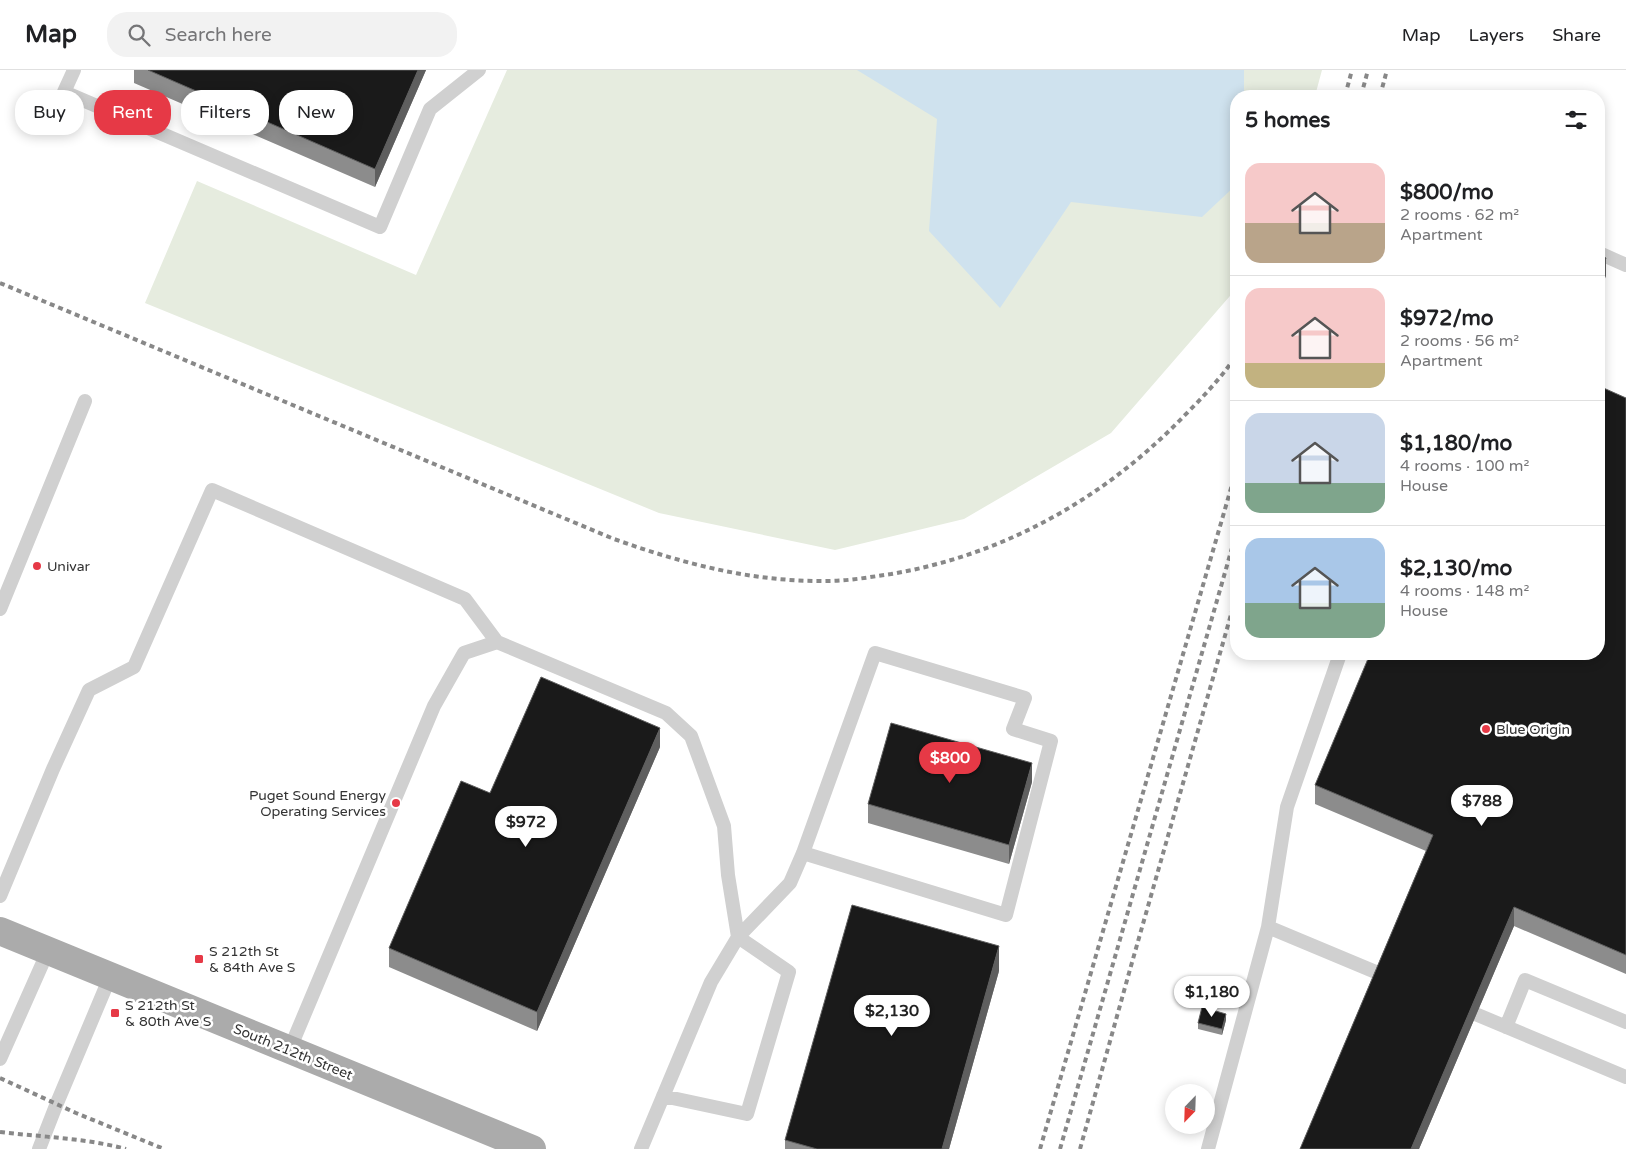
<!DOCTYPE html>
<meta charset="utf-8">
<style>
body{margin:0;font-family:"Varela Round",sans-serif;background:#f2f2f2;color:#202124;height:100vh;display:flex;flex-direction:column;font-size:19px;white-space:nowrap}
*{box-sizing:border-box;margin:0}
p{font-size:16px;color:#757577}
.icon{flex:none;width:28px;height:28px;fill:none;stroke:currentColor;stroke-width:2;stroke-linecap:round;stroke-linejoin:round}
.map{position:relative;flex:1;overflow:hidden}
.side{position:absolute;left:1230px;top:20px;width:375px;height:570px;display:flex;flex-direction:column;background:#fff;border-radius:20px;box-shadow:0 2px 12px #0003}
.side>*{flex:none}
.hud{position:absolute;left:15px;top:20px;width:475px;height:45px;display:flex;gap:10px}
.needle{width:32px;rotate:203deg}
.buttons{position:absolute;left:1165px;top:1014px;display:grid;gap:10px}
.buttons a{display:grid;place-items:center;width:50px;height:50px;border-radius:50%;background:#fff;box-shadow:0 2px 12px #0003;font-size:25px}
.price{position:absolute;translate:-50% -42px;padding:0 11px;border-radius:18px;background:#fff;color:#222;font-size:16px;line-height:32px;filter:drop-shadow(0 1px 2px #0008)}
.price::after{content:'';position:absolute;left:50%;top:30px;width:15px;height:11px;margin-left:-8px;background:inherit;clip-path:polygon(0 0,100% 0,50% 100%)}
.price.active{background:#e63946;color:#fff}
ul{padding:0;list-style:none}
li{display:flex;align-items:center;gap:15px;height:125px;padding:0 15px}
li+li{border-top:1px solid #e0e0e0}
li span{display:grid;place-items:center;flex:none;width:140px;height:100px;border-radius:15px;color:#555}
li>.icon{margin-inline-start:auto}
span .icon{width:60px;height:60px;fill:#fffc;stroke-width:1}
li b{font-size:21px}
h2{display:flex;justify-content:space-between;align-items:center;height:60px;padding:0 15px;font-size:21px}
.chip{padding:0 18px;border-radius:20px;background:#fff;box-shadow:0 2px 12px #0003;font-size:18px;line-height:45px}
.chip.active{background:#e63946;color:#fff}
header{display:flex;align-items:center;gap:30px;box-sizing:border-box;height:70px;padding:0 25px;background:#fff;border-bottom:1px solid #e0e0e0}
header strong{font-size:24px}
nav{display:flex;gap:28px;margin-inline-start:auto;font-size:18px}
.search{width:350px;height:45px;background:#f2f2f2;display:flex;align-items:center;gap:12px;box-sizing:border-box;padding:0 18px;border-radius:20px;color:#757577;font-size:19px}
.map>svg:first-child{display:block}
</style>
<header>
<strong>Map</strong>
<div class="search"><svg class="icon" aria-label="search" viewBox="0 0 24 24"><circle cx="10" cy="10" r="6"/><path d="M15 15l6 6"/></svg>Search here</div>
<nav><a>Map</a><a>Layers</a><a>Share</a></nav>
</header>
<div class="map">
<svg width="1626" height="1079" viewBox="0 0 1626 1079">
<rect width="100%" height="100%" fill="#fff"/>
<!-- green -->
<path fill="#e6ecdf" d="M507,0H1322L1315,26H1236V219L1111,363L964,449L835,480L659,443L145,233L197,111L416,205Z"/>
<!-- water -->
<path fill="#cfe2ee" d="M857,0H1244V26H1236V115L1202,147L1071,132L1000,238L929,161L937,49Z"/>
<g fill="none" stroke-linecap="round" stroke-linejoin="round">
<!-- service -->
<path stroke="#d0d0d0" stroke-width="14" d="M74,0L64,22L380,157L430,39L479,0
M1599,183L1626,195
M0,539L85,331
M0,826L53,699L89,620L134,597L212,420L465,529L497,572
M1268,857L1287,737L1340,584
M1461,938L1626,1007
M1506,957L1525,910L1626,952
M289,981L434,636L464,583L497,572L666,643L691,666L724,756L728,805L738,867L789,902L747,1044L663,1026
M0,989L48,881
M39,1079L57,1033L110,907
M641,1079L711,912L738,867L790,813L803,783L875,583L1025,628L1013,659L1051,671L1006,845L803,783
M1208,1079L1268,857L1390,908"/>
<!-- primary -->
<path stroke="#ababab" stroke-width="28" d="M0,861L532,1079"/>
<!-- rail -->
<path stroke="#888" stroke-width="4" stroke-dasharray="5 4" stroke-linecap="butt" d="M1345,26L1352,0
M1361,26L1368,0
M1380,26L1387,0
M0,213L614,469C684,494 753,512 827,511C849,511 870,507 891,504C1004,485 1105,428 1184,346C1203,327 1221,308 1236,286
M0,1008L76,1043L164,1079
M0,1062C42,1067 85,1068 126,1079
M1040,1079L1236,401
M1060,1079L1236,464
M1080,1079L1129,903L1236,527"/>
</g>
<!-- wall -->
<path fill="#8c8c8c" d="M134,0H426L375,117L134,13Z
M1626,328V904L1514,856L1419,1079H1300L1426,781L1315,734V715Z
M660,677L537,961L389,897V878L490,723Z
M1032,712L1009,794L868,753V734Z
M999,901L949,1079H785V1070Z
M1226,950L1222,965L1198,959V953Z"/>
<!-- shaded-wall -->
<path fill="#5f5f5f" d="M418,0H426L375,117V99Z
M1606,188V206L1599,223V205Z
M660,658V677L537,961V942Z
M1032,693V712L1009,794V775Z
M1514,837V856L1419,1079H1411Z
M999,876V901L949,1079H942Z
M1226,944V950L1222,965V959Z"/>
<!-- building -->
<path fill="#1a1a1a" stroke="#5f5f5f" d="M148,0H418L375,99Z
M1599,185L1606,188L1599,205Z
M1599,316L1626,328V885L1514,837L1411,1079H1300L1433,765L1315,715L1370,584H1599Z
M541,607L660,658L537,942L389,878L461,711L490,723Z
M891,653L1032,693L1009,775L868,734Z
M852,835L999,876L942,1079H817L785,1070Z
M1202,937L1226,944L1222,959L1198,953Z"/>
<!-- markers -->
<g fill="#e63946" stroke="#fff" stroke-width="2">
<circle cx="37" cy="496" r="5"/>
<circle cx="1486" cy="659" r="5"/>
<circle cx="396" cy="733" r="5"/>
<rect x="194" y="884" width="10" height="10" rx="2.5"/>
<rect x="110" y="938" width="10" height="10" rx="2.5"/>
</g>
<g text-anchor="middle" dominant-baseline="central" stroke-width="5" stroke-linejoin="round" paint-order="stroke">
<!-- poi labels -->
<g font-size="14" fill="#333" stroke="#fff" text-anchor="start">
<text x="47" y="496">Univar</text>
<text x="1496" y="659">Blue Origin</text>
<text x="386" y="725" text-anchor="end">Puget Sound Energy<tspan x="386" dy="16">Operating Services</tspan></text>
<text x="209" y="881">S 212th St<tspan x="209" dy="16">&amp; 84th Ave S</tspan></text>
<text x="125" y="935">S 212th St<tspan x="125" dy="16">&amp; 80th Ave S</tspan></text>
</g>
<!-- street labels -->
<g font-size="14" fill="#333" stroke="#fff">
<text transform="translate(293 982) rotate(22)">South 212th Street</text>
</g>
</g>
</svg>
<div class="buttons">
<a><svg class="needle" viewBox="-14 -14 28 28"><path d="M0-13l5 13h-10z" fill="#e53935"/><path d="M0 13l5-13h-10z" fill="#757577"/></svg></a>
</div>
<b class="price active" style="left:950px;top:714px">$800</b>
<b class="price" style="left:1482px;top:757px">$788</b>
<b class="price" style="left:526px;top:778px">$972</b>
<b class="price" style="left:1212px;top:948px">$1,180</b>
<b class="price" style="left:892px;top:967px">$2,130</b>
<div class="hud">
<a class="chip">Buy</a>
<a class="chip active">Rent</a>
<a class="chip">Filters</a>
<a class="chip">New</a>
</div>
<section class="side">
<h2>5 homes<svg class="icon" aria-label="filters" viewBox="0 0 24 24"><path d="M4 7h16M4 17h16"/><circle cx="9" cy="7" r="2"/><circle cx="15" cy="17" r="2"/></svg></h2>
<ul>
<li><span style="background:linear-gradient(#f6c9c9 60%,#b9a48a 0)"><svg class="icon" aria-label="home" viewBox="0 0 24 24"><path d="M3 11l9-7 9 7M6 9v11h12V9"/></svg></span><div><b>$800/mo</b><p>2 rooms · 62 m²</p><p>Apartment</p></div></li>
<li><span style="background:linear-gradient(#f6c9c9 75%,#c2b280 0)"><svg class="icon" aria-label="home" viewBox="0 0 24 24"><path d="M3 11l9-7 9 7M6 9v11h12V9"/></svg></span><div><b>$972/mo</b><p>2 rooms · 56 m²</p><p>Apartment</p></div></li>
<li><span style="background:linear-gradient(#c9d6e8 70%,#7fa58c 0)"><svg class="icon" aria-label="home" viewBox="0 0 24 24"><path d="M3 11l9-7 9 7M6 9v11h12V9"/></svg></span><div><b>$1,180/mo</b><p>4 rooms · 100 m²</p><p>House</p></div></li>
<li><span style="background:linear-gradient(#a9c7e8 65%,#7fa58c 0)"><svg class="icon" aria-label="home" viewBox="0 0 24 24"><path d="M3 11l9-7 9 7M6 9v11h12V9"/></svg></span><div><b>$2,130/mo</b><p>4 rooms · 148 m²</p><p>House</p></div></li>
</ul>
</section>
</div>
